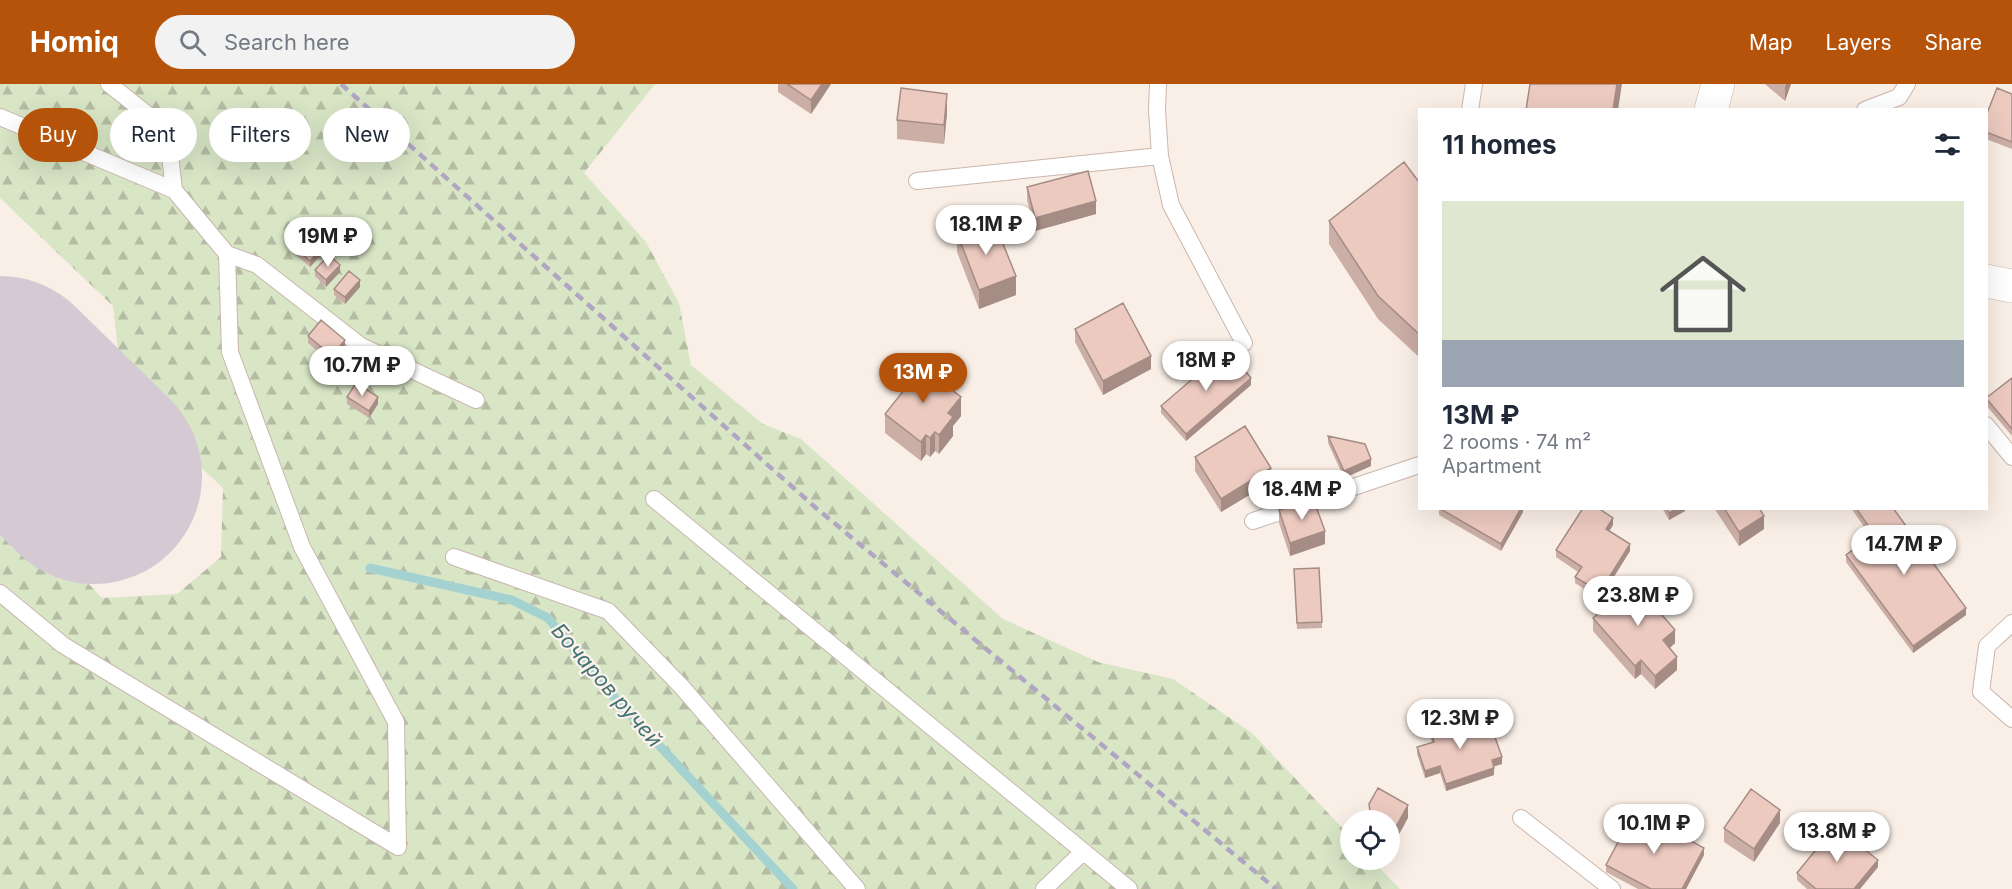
<!DOCTYPE html>
<meta charset="utf-8">
<style>
body{margin:0;font-family:Inter,sans-serif;background:#f2f2f3;color:#1f2937;height:100vh;display:flex;flex-direction:column;font-size:22px;white-space:nowrap}
*{box-sizing:border-box;margin:0}
p{font-size:20px;color:#747a83}
.icon{flex:none;width:33px;height:33px;fill:none;stroke:currentColor;stroke-width:2;stroke-linecap:round;stroke-linejoin:round}
.map{position:relative;flex:1;overflow:hidden}
.panel{position:absolute;left:1418px;top:24px;width:570px;height:402px;display:flex;flex-direction:column;background:#fff;border-radius:0px;box-shadow:0 6px 24px #0002}
.panel>*{flex:none}
.hud{position:absolute;left:18px;top:24px;width:570px;height:54px;display:flex;gap:12px}
.tools{position:absolute;left:1340px;top:726px;display:grid;gap:12px}
.tools a{display:grid;place-items:center;width:60px;height:60px;border-radius:50%;background:#fff;box-shadow:0 6px 24px #0002;font-size:30px}
.price{position:absolute;translate:-50% -51px;padding:0 14px;border-radius:21px;background:#fff;color:#222;font-size:20px;line-height:39px;filter:drop-shadow(0 2px 3px #0008)}
.price::after{content:'';position:absolute;left:50%;top:36px;width:18px;height:14px;margin-left:-9px;background:inherit;clip-path:polygon(0 0,100% 0,50% 100%)}
.price.current{background:#b45309;color:#fff}
ul{padding:0;list-style:none}
li{display:grid;align-content:center;gap:12px;height:318px;padding:0 24px}
li+li{border-top:2px solid #e0e1e3}
li span{display:grid;place-items:center;height:186px;border-radius:0px;color:#555}
li>.icon{margin-inline-start:auto}
span .icon{width:108px;height:108px;fill:#fffc;stroke-width:1}
li b{font-size:26px}
h2{display:flex;justify-content:space-between;align-items:center;height:72px;padding:0 24px;font-size:26px}
.pill{padding:0 21px;border-radius:27px;background:#fff;box-shadow:0 6px 24px #0002;font-size:21px;line-height:54px}
.pill.current{background:#b45309;color:#fff}
header{display:flex;align-items:center;gap:36px;box-sizing:border-box;height:84px;padding:0 30px;background:#b45309;color:#fff}
header strong{font-size:28px}
nav{display:flex;gap:33px;margin-inline-start:auto;font-size:21px}
.search{width:420px;height:54px;background:#f2f2f3;display:flex;align-items:center;gap:15px;box-sizing:border-box;padding:0 21px;border-radius:33px;color:#747a83;font-size:22px}
.map>svg:first-child{display:block}
</style>
<header>
<strong>Homiq</strong>
<div class="search"><svg class="icon" aria-label="search" viewBox="0 0 24 24"><circle cx="10" cy="10" r="6"/><path d="M15 15l6 6"/></svg>Search here</div>
<nav><a>Map</a><a>Layers</a><a>Share</a></nav>
</header>
<div class="map">
<svg width="2012" height="805" viewBox="0 0 2012 805">
<defs>
<pattern id="forest-firs" width="22" height="20" patternUnits="userSpaceOnUse" patternTransform="scale(1.5)"><rect width="22" height="20" fill="#d8e6c6"/><path d="M5 1l3.5 6h-7zM16 11l3.5 6h-7z" fill="#b4bda3"/></pattern>
</defs>
<rect width="100%" height="100%" fill="#faefe6"/>
<!-- forest -->
<path fill="url(#forest-firs)" d="M0,0H655L584,89L646,158L679,219L691,281L763,340L801,355L1003,535L1098,578L1173,595L1252,649L1350,752V776H1372L1400,805H0V415L9,416L102,514L177,510L221,473L223,404L123,311L113,222L0,114Z"/>
<g fill="none" stroke-linecap="round" stroke-linejoin="round">
<!-- stream -->
<path stroke="#a4d2d1" stroke-width="9" d="M370,484L512,516L548,534L601,599L793,805"/>
<!-- runway -->
<path stroke="#d5cad4" stroke-width="216" d="M0,300L94,392"/>
<defs>
<path id="service" d="M109,0L167,46L174,106
M1470,26L1474,0
M1865,26L1899,13L1907,0
M0,33L174,106L227,170L230,268L302,463L396,638L398,763
M1160,72L1171,121L1244,259
M917,97L1160,72L1157,26L1158,0
M227,170L257,181L361,262L476,316
M1986,341L2012,373
M654,415L1129,805
M1253,437L1419,381
M454,473L608,527L681,602L857,805
M0,509L63,561L398,763
M2012,539L1987,562L1981,608L2012,635
M1521,734L1612,805
M1044,805L1083,768"/>
<path id="minor" d="M1711,26L1718,0
M1986,197L2012,202"/>
</defs>
<!-- service casing -->
<use href="#service" stroke="#cab6ad" stroke-width="18"/>
<!-- minor casing -->
<use href="#minor" stroke="#cab6ad" stroke-width="34"/>
<!-- service -->
<use href="#service" stroke="#fff" stroke-width="16"/>
<!-- minor -->
<use href="#minor" stroke="#fff" stroke-width="33"/>
<!-- rail -->
<path stroke="#b0a6c2" stroke-width="4.5" stroke-dasharray="9 6" stroke-linecap="butt" d="M341,0L816,424L1276,805"/>
</g>
<!-- wall -->
<path fill="#cbaea5" d="M778,0H831L811,30L778,8Z
M1765,0H1791L1785,17L1766,1Z
M2012,10V65L1986,55V32Z
M947,29L944,60L897,55V36Z
M1419,98V273L1378,235L1329,160V137Z
M1027,103L1096,130L1035,147L1027,116Z
M957,149L1016,211L979,225L957,168Z
M286,156L328,164L310,183L286,162Z
M315,186L340,188L326,203L315,192Z
M360,203L345,220L334,211V205Z
M1075,245L1151,285L1103,311L1075,258Z
M308,252L345,263L332,279L308,259Z
M901,294L961,332L953,342V352L939,370L935,367L930,373L926,370L921,377L885,349V330L901,310Z
M2012,294V352L1986,321V314Z
M1251,301L1186,357L1161,329V322Z
M347,313L378,320L369,334L347,320Z
M1328,352L1371,382L1344,394L1328,359Z
M1195,373L1271,398L1221,428L1195,387Z
M1439,424H1523V428L1501,467L1439,431Z
M1662,424H1685V427L1669,436Z
M1716,424H1759L1764,445L1739,462L1716,427Z
M1851,424H1893L1966,531L1913,569L1846,478V471L1871,453Z
M1279,426L1325,460L1290,472L1279,439Z
M1613,441L1609,447L1630,467L1600,515L1575,499V493L1578,488L1556,473V466Z
M1294,492L1322,538V544L1297,545Z
M1661,530L1675,559L1670,564L1677,586L1655,605L1641,590L1635,595L1593,547V534Z
M1430,645L1468,646L1502,680L1494,682V691L1446,707L1440,689L1425,694L1417,670V663L1432,658L1430,652Z
M1780,739L1754,778L1724,758V744Z
M1704,771L1686,805H1638L1606,788V781Z
M1878,783L1860,805H1807L1797,796V789Z"/>
<!-- shaded-wall -->
<path fill="#a58d86" d="M822,0H831L811,30V16Z
M1617,0H1622L1618,26H1613Z
M1786,0H1791L1785,17V3Z
M947,10V29L944,60V41Z
M1096,117V130L1035,147V134Z
M328,157V164L310,183V177Z
M340,181V188L326,203V196Z
M1016,192V211L979,225V206Z
M360,196V203L345,220V213Z
M345,256V263L332,279V272Z
M1151,272V285L1103,311V297Z
M1251,294V301L1186,357V350Z
M378,313V320L369,334V327Z
M961,313V332L953,342V352L939,370V351L948,329Z
M935,348V367L930,373V354Z
M926,351V370L921,377V358Z
M1371,375V382L1344,394V387Z
M1271,384V398L1221,428V415Z
M1521,424H1523V428L1501,467V460Z
M1677,424H1685V427L1669,436V429Z
M1764,432V445L1739,462V448Z
M1613,434V441L1606,452V445Z
M1325,447V460L1290,472V459Z
M1630,460V467L1600,515V508Z
M1661,520V533L1656,524Z
M1966,524V531L1913,569V562Z
M1675,546V559L1663,570V556Z
M1677,573V586L1655,605V592Z
M1641,576V590L1635,595V582Z
M1502,673V680L1492,683V676Z
M1440,682V689L1425,694V687Z
M1494,684V691L1446,707V700Z
M1408,721V734L1389,769V755Z
M1780,726V739L1754,778V765Z
M1704,764V771L1686,805H1682Z
M1878,776V783L1860,805H1854Z"/>
<!-- building -->
<path fill="#eccac0" stroke="#a58d86" stroke-width="1.5" d="M787,0H822L811,16Z
M1530,0H1617L1613,26H1526Z
M901,4L947,10L944,41L897,36Z
M1997,4L2012,10V58L1986,48V32Z
M1404,78L1419,98V250L1378,212L1329,137Z
M1088,87L1096,117L1035,134L1027,103Z
M305,136L328,157L310,177L286,156Z
M986,137L992,152L999,150L1016,192L979,206L957,149Z
M329,171L340,181L326,196L315,186Z
M349,187L360,196L345,213L334,205Z
M1123,219L1151,272L1103,297L1075,245Z
M321,236L345,256L332,272L308,252Z
M1227,265L1251,294L1186,350L1161,322Z
M914,277L961,313L948,329L953,333L939,351L935,348L930,354L926,351L921,358L885,330L909,300L901,294Z
M2012,294V345L1986,314Z
M356,299L378,313L369,327L347,313Z
M1245,342L1271,384L1221,415L1195,373Z
M1328,352L1365,360L1371,375L1344,387Z
M1313,414L1325,447L1290,459L1279,426Z
M1439,424H1521L1501,460Z
M1583,424H1598L1613,434L1606,445L1630,460L1600,508L1575,493L1582,483L1556,466Z
M1666,424H1677L1669,429Z
M1724,424H1759L1764,432L1739,448Z
M1856,424H1893L1966,524L1913,562L1846,471L1874,450Z
M1319,484L1322,538L1297,539L1294,485Z
M1639,494L1661,520L1656,524L1675,546L1663,556L1677,573L1655,592L1641,576L1635,582L1593,534Z
M1463,633L1468,646L1490,639L1502,673L1492,676L1494,684L1446,700L1440,682L1425,687L1417,663L1434,658L1430,645Z
M1378,704L1408,721L1389,755V736H1365L1370,728L1369,720Z
M1751,705L1780,726L1754,765L1724,744Z
M1635,726L1704,764L1682,805H1651L1606,781Z
M1835,742L1878,776L1854,805H1816L1797,789Z"/>
<g text-anchor="middle" dominant-baseline="central" stroke-width="4.5" stroke-linejoin="round" paint-order="stroke">
<!-- water labels -->
<g font-size="21" font-style="italic" fill="#437474" stroke="#fdf3ec">
<text transform="translate(607 601) rotate(49)">Бочаров ручей</text>
</g>
</g>
</svg>
<div class="tools">
<a><svg class="icon" aria-label="locate" viewBox="0 0 24 24"><circle cx="12" cy="12" r="6"/><path d="M12 2v4M12 18v4M2 12h4M18 12h4"/></svg></a>
</div>
<b class="price" style="left:986px;top:172px">18.1M ₽</b>
<b class="price" style="left:328px;top:184px">19M ₽</b>
<b class="price" style="left:1206px;top:308px">18M ₽</b>
<b class="price" style="left:362px;top:313px">10.7M ₽</b>
<b class="price current" style="left:923px;top:320px">13M ₽</b>
<b class="price" style="left:1302px;top:437px">18.4M ₽</b>
<b class="price" style="left:1904px;top:492px">14.7M ₽</b>
<b class="price" style="left:1638px;top:543px">23.8M ₽</b>
<b class="price" style="left:1460px;top:666px">12.3M ₽</b>
<b class="price" style="left:1654px;top:771px">10.1M ₽</b>
<b class="price" style="left:1837px;top:779px">13.8M ₽</b>
<div class="hud">
<a class="pill current">Buy</a>
<a class="pill">Rent</a>
<a class="pill">Filters</a>
<a class="pill">New</a>
</div>
<section class="panel">
<h2>11 homes<svg class="icon" aria-label="filters" viewBox="0 0 24 24"><path d="M4 7h16M4 17h16"/><circle cx="9" cy="7" r="2"/><circle cx="15" cy="17" r="2"/></svg></h2>
<ul>
<li><span style="background:linear-gradient(#dfe7d0 75%,#9aa5b1 0)"><svg class="icon" aria-label="home" viewBox="0 0 24 24"><path d="M3 11l9-7 9 7M6 9v11h12V9"/></svg></span><div><b>13M ₽</b><p>2 rooms · 74 m²</p><p>Apartment</p></div></li>
</ul>
</section>
</div>
